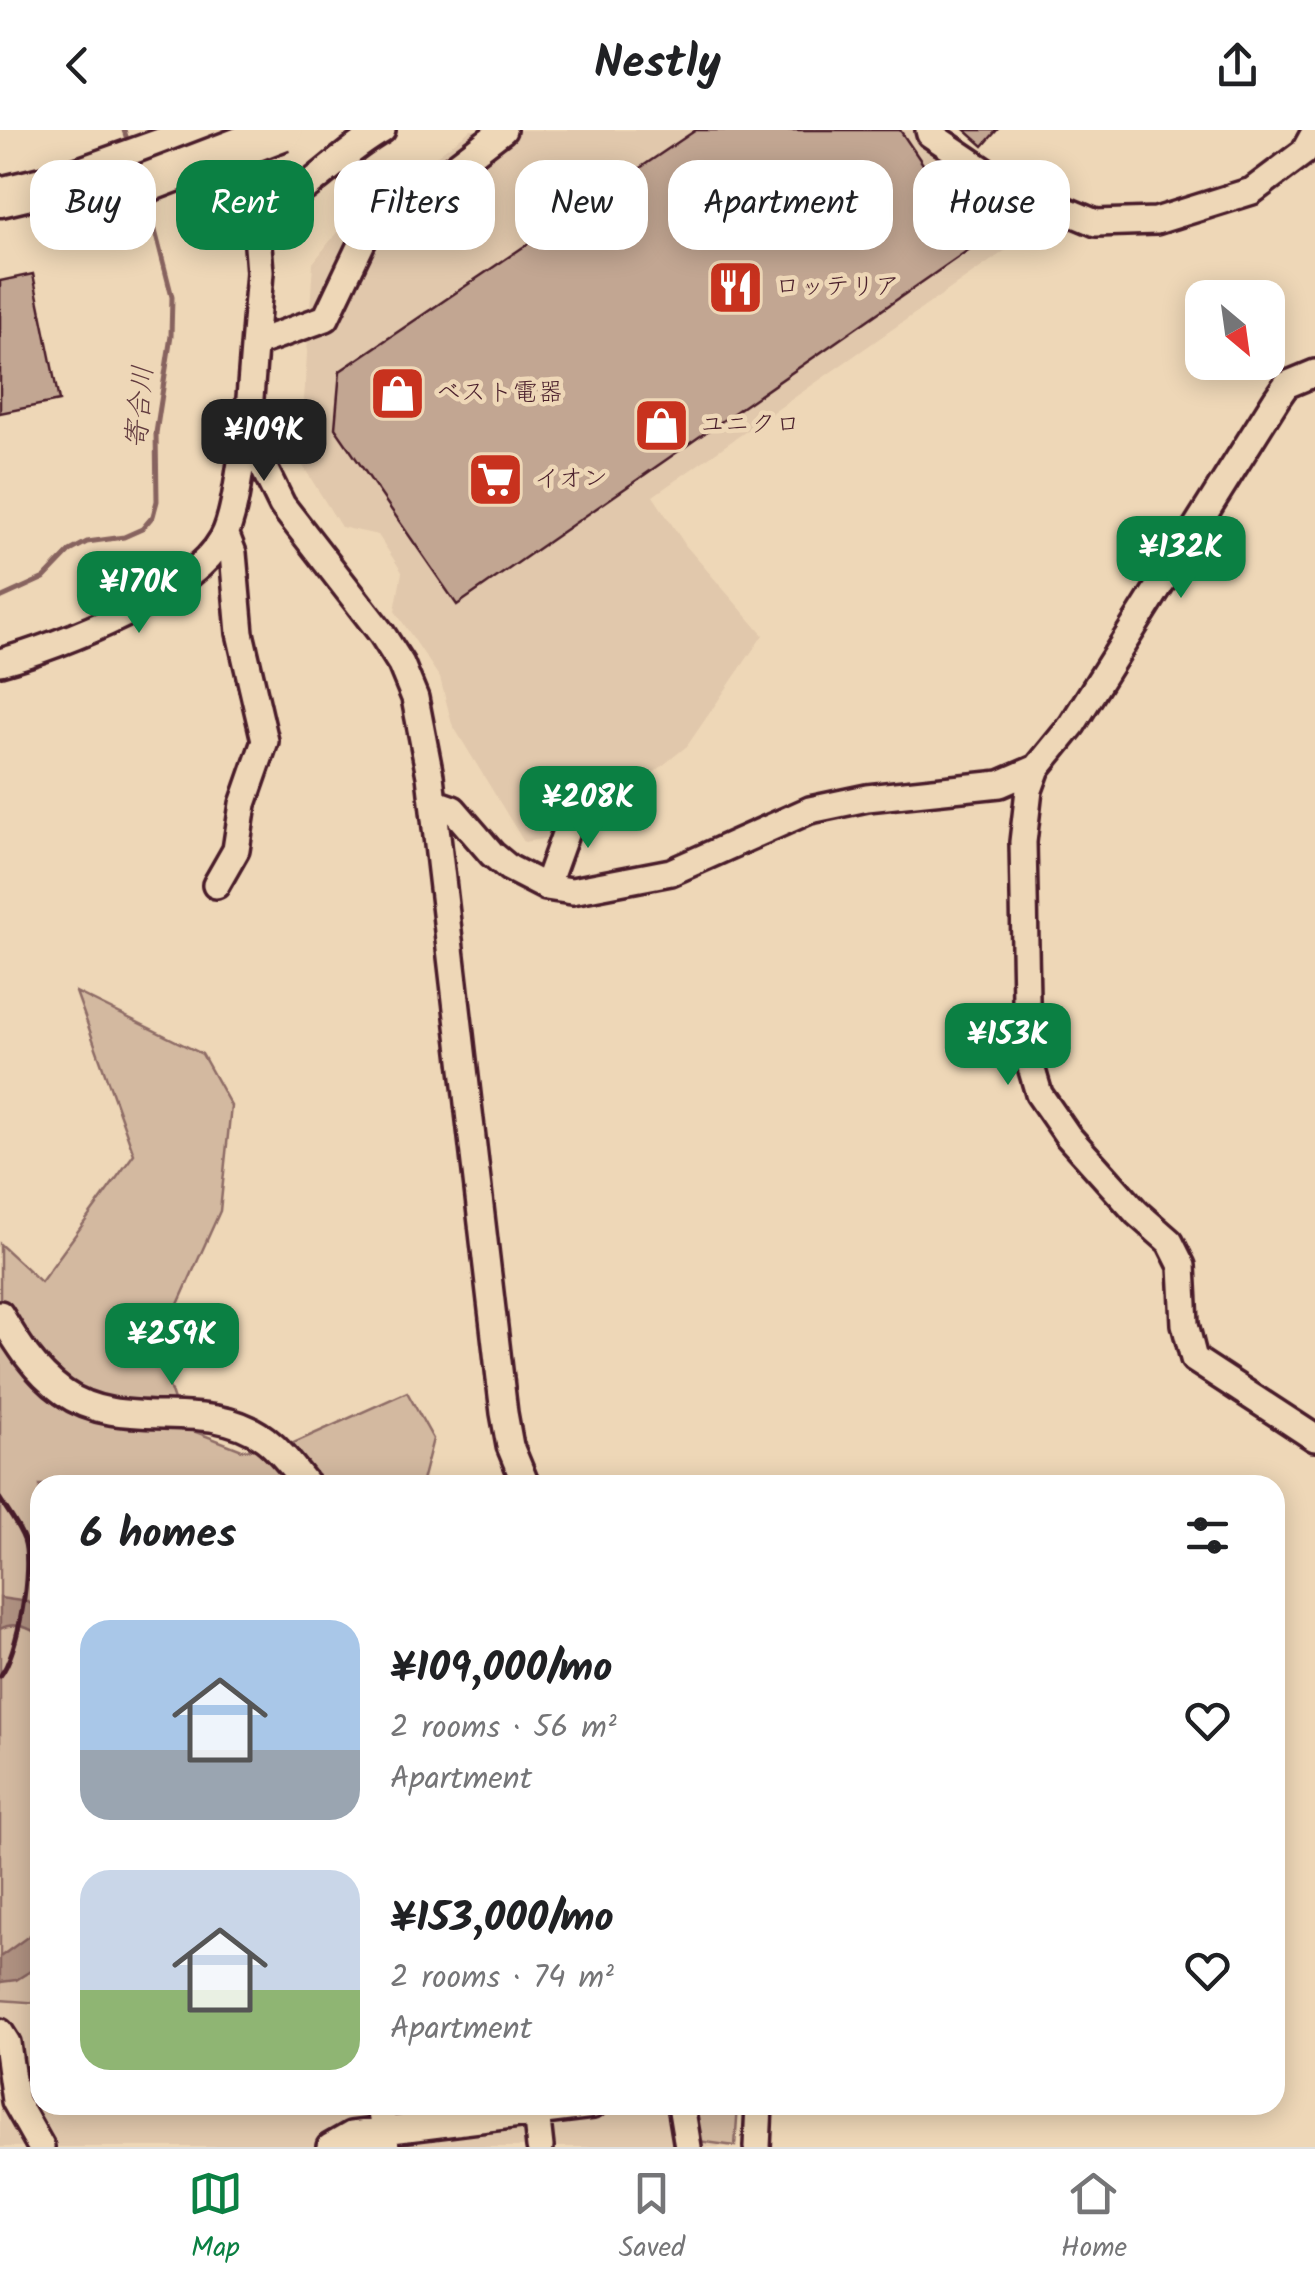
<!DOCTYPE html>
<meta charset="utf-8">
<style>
body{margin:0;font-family:Kalam,"Klee One",sans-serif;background:#f6f6f6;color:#202124;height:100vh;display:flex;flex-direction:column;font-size:38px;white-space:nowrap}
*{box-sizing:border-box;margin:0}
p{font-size:32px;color:#757577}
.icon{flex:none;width:55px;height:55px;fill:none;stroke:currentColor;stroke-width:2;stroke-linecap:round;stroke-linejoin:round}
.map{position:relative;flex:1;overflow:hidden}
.details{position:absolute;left:30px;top:1345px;width:1255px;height:640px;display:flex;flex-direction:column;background:#fff;border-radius:30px;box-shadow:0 5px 25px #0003}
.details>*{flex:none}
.top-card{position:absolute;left:30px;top:30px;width:1255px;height:90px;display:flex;gap:20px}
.needle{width:65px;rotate:151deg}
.tools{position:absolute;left:1185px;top:150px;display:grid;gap:20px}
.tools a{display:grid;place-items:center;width:100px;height:100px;border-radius:20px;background:#fff;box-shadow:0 5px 25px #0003;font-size:50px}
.price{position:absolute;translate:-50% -85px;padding:0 22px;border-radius:20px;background:#0b8043;color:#fff;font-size:32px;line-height:65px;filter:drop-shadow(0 2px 5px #0008)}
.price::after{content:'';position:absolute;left:50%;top:60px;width:30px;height:22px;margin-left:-15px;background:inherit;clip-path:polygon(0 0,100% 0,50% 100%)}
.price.on{background:#222;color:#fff}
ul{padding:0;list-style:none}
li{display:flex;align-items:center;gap:30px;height:250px;padding:0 50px}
li span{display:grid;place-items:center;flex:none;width:280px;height:200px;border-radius:30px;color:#555}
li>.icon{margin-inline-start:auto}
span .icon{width:120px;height:120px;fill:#fffc;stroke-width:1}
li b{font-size:42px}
h2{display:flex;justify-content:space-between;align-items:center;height:120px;padding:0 50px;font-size:42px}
.chip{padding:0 35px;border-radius:30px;background:#fff;box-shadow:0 5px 25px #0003;font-size:35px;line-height:90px}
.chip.on{background:#0b8043;color:#fff}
header{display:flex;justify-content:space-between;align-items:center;height:130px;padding:0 50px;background:#fff;font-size:45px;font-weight:800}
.tab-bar{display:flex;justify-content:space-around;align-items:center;height:140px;border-top:2px solid #e0e0e0;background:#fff;font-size:28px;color:#757577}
.tab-bar a{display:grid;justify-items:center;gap:5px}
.tab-bar .on{color:#0b8043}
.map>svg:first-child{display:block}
</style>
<header><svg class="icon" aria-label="back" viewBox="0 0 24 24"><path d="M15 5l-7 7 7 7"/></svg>Nestly<svg class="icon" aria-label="share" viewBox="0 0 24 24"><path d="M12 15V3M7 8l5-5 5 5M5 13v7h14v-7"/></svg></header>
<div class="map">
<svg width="1315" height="2017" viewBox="0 0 1315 2017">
<rect width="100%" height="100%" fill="#eed7b7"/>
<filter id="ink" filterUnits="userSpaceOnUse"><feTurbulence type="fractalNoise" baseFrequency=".01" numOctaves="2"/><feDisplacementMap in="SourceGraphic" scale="20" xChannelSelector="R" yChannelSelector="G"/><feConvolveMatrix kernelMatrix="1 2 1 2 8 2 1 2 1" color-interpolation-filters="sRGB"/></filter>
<g filter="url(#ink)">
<!-- built -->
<path fill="#e1c8ac" d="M471,0H917L919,16L1003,68L1029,104L653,366L686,416L763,505L687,616L579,703L524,712L452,594L440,548L395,481L402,442L378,405L341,397L300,331L313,133L341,97Z
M0,1871L40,1876V1975H726L729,2017H0Z"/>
<!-- green -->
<path fill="#d3b9a0" stroke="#8e6c66" stroke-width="2.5" d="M76,862L202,924L231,976L220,1081L157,1221L183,1297L242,1320L287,1316L407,1262L433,1309L421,1355H40V1873L0,1870V1114L41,1152L134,1024Z
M696,1975H738L735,2016L698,2011Z"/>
<!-- water -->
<path fill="#af9181" stroke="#87635f" stroke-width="2.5" d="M0,1468L28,1472L40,1480V1505C28,1497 14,1491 0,1499Z
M40,1792V1835L16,1850L0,1852V1827L33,1803Z"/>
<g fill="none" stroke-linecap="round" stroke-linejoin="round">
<!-- stream -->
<path stroke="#87635f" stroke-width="5" d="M124,0L129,16
M0,468L44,448L70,421L87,412L124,407L142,399L153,386L157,371L156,303L171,206L172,167L147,69"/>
</g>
<!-- building -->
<path fill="#c2a692" stroke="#4a1f2b" stroke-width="2.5" d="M696,0H900L977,114L457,475L335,298L340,241Z
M965,0H997L983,16Z
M33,144L59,271L0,283V151Z"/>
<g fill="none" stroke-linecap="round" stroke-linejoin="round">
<defs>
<path id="minor" d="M249,0L260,142L248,293L260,330L282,375L382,504L401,534L415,568L430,646L504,1283L510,1316L526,1355
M929,0L930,4L1007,56L1096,93L1156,91L1252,61L1304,22L1315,2
M254,66L288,70C321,48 348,19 382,0
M256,213L326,188L365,106L503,0
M1315,243L1286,255L1277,268L1072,595L1037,638L1029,660L1023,712L1027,923L1039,964L1068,1006L1137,1083L1170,1112L1182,1136L1185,1194L1194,1229L1315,1308
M0,532C62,515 191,465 223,408C236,386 241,324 247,296
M433,672L453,679L492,724L509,738L546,757L572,761L671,742L810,680L867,668L1000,654L1037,638
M216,755L236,720L243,674L265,611L240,503L233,423L226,405
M546,757L568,696L566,677
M0,1184C17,1213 34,1241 63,1262C122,1305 206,1265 265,1309C282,1322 294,1339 307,1355
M0,1902L7,1913L15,1971L41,2017
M380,1975L386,2017
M681,1975L688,2017
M536,1981L540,2017
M330,2017L351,2005L593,1975
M757,2017L759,1975"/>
<path id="highway" d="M0,67L76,49L213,0"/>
</defs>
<!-- minor casing -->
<use href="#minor" stroke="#4a1f2b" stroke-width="32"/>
<!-- highway casing -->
<use href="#highway" stroke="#4a1f2b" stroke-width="45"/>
<!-- minor -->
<use href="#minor" stroke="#eed7b7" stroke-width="25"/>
<!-- highway -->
<use href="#highway" stroke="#eed7b7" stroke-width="38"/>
<!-- rail -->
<path stroke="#4a1f2b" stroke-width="5" d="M0,1369C8,1382 19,1396 24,1410C33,1437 18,1525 0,1546"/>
<defs>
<path id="highway-bridge" d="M130,59L282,1"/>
</defs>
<!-- highway-bridge casing -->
<use href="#highway-bridge" stroke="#4a1f2b" stroke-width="45" stroke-linecap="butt"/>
<!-- highway-bridge -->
<use href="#highway-bridge" stroke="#eed7b7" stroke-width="38"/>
</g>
</g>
<!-- icons -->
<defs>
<symbol id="restaurant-square" viewBox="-11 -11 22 22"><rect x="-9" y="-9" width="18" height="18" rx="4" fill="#c8321e" stroke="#eed7b7"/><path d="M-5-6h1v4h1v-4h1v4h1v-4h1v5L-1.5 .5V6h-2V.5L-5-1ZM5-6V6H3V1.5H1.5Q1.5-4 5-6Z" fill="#fff"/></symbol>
<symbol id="shop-square" viewBox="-11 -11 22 22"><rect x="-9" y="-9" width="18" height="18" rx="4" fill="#c8321e" stroke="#eed7b7"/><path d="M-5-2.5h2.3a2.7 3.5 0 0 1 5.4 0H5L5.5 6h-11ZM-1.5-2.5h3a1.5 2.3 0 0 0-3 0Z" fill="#fff"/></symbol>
<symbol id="supermarket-square" viewBox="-11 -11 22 22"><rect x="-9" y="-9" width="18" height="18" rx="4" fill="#c8321e" stroke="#eed7b7"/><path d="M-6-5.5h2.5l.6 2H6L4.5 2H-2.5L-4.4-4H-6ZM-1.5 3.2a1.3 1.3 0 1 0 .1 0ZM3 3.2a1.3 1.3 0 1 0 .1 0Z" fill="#fff"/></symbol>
</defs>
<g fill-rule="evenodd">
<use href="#restaurant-square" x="704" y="126" width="63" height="63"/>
<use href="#shop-square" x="366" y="232" width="63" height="63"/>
<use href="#shop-square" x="630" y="264" width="63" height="63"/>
<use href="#supermarket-square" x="464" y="318" width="63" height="63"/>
</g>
<g text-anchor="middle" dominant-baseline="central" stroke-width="9" stroke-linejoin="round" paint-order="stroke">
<!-- poi labels -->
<g font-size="25" fill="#4a1f2b" stroke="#eed7b7" text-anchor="start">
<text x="775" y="157">ロッテリア</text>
<text x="436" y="263">ベスト電器</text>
<text x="700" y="295">ユニクロ</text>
<text x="534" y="349">イオン</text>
</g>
<!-- water labels -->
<g font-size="28" font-style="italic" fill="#633c40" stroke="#eed7b7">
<text transform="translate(141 277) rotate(-85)">寄合川</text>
</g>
</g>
</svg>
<div class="tools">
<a><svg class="needle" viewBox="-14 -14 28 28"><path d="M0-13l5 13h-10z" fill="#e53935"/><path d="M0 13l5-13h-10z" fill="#757577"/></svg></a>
</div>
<b class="price on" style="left:264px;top:354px">¥109K</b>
<b class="price" style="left:1181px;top:471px">¥132K</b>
<b class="price" style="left:139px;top:506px">¥170K</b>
<b class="price" style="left:588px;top:721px">¥208K</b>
<b class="price" style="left:1008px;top:958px">¥153K</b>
<b class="price" style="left:172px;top:1258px">¥259K</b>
<div class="top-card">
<a class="chip">Buy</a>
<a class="chip on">Rent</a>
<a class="chip">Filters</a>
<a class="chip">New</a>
<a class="chip">Apartment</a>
<a class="chip">House</a>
</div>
<section class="details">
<h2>6 homes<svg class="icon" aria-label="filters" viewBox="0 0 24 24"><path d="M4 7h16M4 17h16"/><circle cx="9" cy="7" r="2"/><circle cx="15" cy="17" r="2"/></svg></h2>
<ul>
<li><span style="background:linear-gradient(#a9c7e8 65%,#9aa5b1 0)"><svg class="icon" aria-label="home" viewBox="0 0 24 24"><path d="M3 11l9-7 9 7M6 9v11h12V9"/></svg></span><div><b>¥109,000/mo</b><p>2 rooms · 56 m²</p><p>Apartment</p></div><svg class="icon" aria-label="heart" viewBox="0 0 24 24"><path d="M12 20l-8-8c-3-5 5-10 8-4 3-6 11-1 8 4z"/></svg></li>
<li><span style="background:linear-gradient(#c9d6e8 60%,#8fb573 0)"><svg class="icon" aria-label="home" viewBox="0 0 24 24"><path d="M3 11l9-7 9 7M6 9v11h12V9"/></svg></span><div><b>¥153,000/mo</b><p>2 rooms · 74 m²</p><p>Apartment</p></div><svg class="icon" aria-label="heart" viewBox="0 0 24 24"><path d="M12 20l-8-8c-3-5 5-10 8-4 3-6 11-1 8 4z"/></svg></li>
</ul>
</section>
</div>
<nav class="tab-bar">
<a class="on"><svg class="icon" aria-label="map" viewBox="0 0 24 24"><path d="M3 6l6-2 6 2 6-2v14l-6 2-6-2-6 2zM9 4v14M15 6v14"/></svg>Map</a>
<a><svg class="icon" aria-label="saved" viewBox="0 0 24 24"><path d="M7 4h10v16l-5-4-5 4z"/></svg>Saved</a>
<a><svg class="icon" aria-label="home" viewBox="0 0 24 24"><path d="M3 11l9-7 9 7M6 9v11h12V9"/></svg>Home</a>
</nav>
